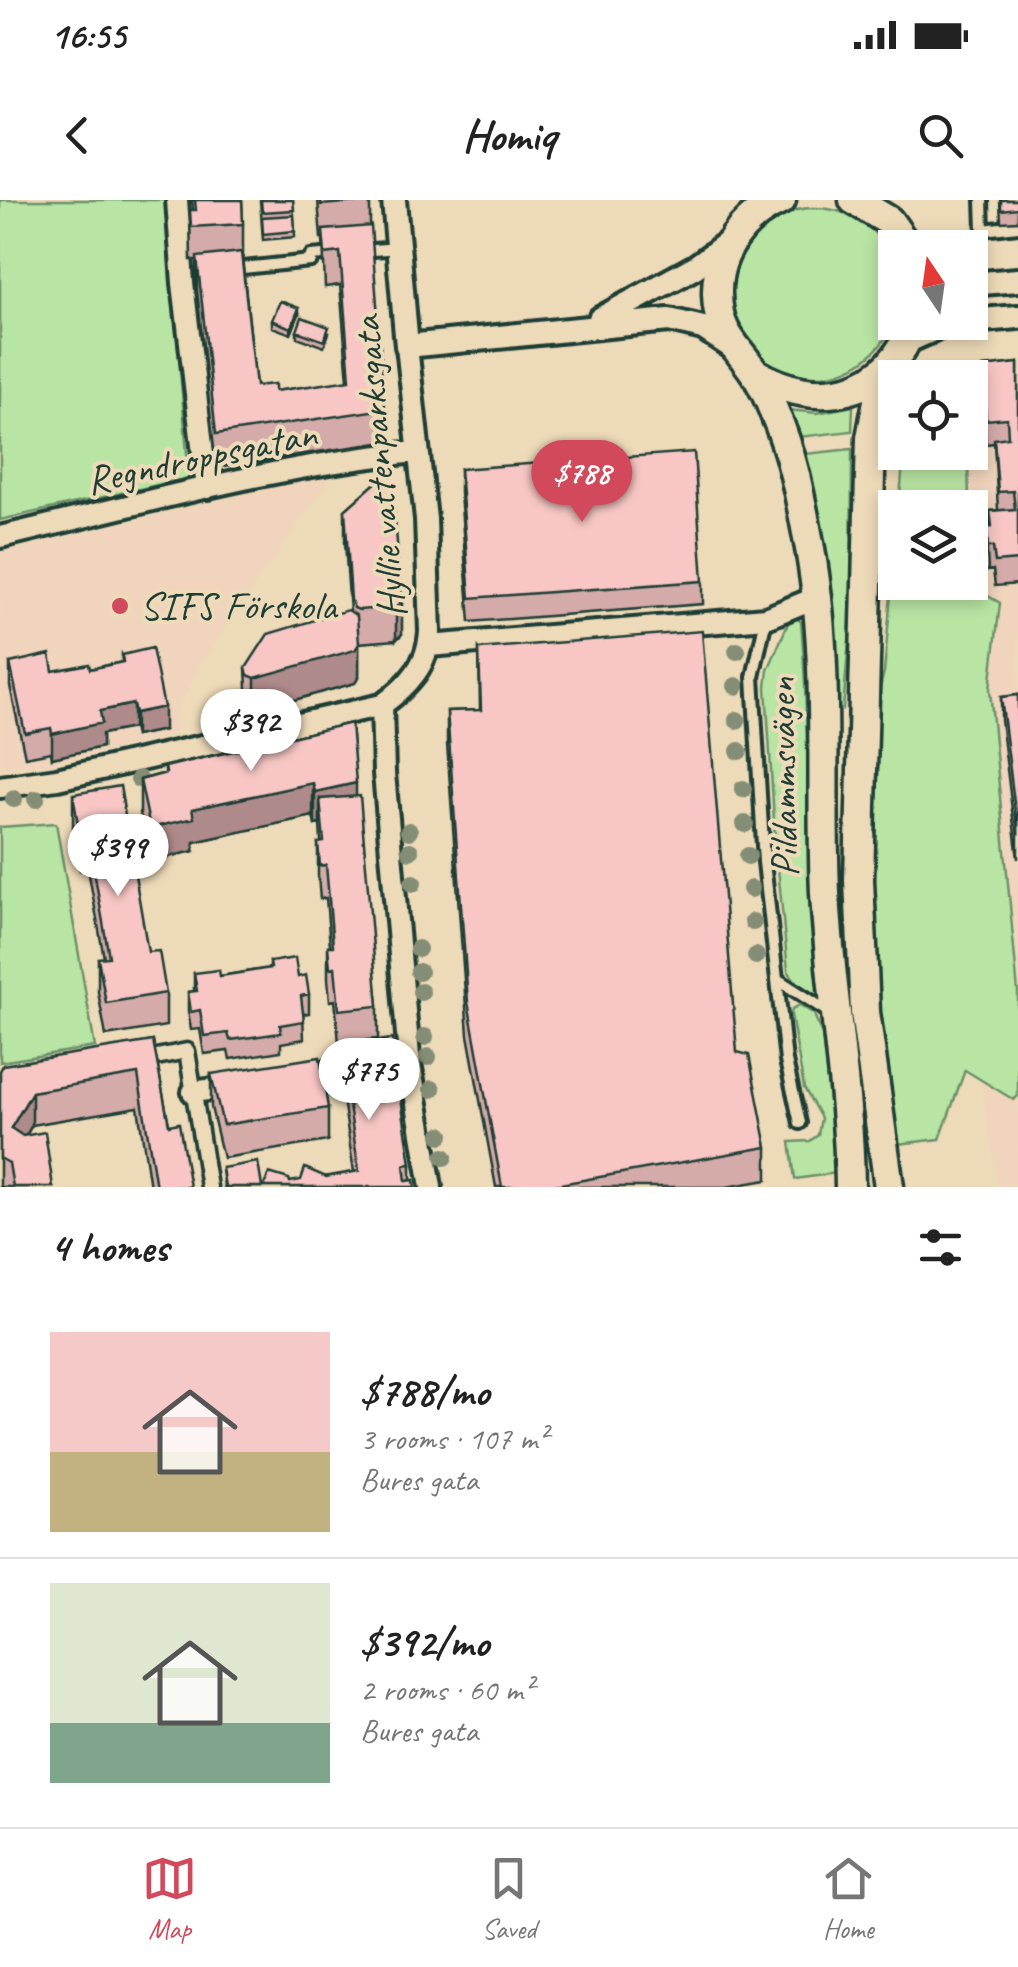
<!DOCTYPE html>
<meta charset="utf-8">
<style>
body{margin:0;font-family:Caveat,sans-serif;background:#f6f6f6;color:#222;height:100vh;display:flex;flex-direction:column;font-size:38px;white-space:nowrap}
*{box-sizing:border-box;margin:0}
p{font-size:32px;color:#767676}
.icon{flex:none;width:55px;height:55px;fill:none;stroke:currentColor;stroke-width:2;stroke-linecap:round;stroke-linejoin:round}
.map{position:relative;height:987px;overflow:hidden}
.drawer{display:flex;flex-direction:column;background:#fff;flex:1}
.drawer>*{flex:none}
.needle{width:65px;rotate:347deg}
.fabs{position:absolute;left:878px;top:30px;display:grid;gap:20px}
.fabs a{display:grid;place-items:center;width:110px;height:110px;border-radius:0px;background:#fff;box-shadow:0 5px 15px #0003;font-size:50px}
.price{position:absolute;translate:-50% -85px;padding:0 22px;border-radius:35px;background:#fff;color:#222;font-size:32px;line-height:65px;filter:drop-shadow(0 2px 5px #0008)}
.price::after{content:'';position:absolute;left:50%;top:60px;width:30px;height:22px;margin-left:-15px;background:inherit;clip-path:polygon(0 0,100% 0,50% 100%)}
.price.current{background:#d1495b;color:#fff}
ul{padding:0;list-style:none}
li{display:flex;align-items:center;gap:30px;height:250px;padding:0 50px}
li+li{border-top:2px solid #e0e0e0}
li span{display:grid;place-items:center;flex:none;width:280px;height:200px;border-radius:0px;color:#555}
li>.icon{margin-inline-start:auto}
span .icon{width:120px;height:120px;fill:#fffc;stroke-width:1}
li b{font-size:42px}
h2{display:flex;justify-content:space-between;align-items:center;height:120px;padding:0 50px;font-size:42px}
.status{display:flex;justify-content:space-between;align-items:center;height:70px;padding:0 50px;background:#fff;direction:ltr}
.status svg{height:28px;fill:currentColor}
header{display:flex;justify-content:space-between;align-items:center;height:130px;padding:0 50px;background:#fff;font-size:45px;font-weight:800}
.menu{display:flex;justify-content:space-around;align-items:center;height:140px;border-top:2px solid #e0e0e0;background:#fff;font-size:28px;color:#767676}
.menu a{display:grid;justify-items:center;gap:5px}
.menu .current{color:#d1495b}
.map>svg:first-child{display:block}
</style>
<div class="status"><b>16:55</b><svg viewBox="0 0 49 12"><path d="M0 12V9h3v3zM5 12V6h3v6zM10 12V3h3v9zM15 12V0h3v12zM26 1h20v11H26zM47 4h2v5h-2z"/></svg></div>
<header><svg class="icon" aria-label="back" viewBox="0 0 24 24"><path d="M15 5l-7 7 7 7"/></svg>Homiq<svg class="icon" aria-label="search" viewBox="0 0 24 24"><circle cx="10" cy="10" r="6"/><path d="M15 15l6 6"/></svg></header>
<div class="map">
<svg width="1018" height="987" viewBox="0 0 1018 987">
<rect width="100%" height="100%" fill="#eddab8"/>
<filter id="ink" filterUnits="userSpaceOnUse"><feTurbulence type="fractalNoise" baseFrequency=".01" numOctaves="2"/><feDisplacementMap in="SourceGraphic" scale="20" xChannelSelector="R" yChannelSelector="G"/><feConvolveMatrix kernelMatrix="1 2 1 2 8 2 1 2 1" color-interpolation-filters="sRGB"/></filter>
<g filter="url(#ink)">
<!-- built -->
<path fill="#f0d4bc" d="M1018,169V987H998L977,854L970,308L958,307L956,253L970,252V178L953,177V172Z
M333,274L203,459L175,514V536L47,564L0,568V352Z"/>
<!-- green -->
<path fill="#b8e5a3" stroke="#6c916c" stroke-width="2.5" d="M0,0H166L189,278L0,320Z
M731 92a84 84 0 1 1 168 0a84 84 0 1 1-168 0Z
M853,206L852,231L799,237L788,210L817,213Z
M852,249L851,417L843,509L839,510L822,332L805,254Z
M904,253H968L969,307H899Z
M895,350V382H970V352L971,386L1000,403L990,489L1018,792V896L1014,900L965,870L940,939L897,944L878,810L866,545L884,472Z
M796,417L801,422C812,547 804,673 819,797L800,787L788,771L775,637L766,487L768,470L789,421Z
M56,623L95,847L0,862V627Z
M800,805L814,814L822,835L837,973L795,979L790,942L810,941L818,935L821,918L804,888L791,815L792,809Z"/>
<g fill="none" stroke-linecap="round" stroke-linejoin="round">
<defs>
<path id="service" d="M982,0L983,30L1018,26
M361,51L398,48
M233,69L311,61V56L334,54
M766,419L753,477L764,662L786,861L800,923
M777,779L830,813"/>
<path id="pedestrian" d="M141,860L187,851L209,987"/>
<path id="minor" d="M177,0L183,83L207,288
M407,146L426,319L430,432C428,465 408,486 382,505L384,573L409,857L431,987
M0,337C137,305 277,264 418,252
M429,446L766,418L815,398
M0,587L57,579L382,505
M298,876L363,865
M193,892L235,886"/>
<path id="tertiary" d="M394,0L407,146L669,120L703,128L732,147
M970,84L1018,80
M600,119L695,67L734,38
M970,121L1018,117
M908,141L942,126L963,122"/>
<path id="secondary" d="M781,0C744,16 716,52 717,94C718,135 735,143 755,173C763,185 770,201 775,214C792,253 800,296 808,338C831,455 820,575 825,693C830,791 849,889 850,987
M854,0L889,21L908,48
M884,170L871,238L859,680L865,812L889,987
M755,173C818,211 889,196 914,122"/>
</defs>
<!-- service casing -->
<use href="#service" stroke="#1f3d34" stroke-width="18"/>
<!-- pedestrian casing -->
<use href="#pedestrian" stroke="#1f3d34" stroke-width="21"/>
<!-- minor casing -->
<use href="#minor" stroke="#1f3d34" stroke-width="28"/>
<!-- tertiary casing -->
<use href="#tertiary" stroke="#1f3d34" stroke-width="30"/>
<!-- secondary casing -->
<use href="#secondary" stroke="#1f3d34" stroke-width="35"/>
<!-- service -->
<use href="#service" stroke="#eddab8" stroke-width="10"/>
<!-- pedestrian -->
<use href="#pedestrian" stroke="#eddab8" stroke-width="14"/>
<!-- minor -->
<use href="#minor" stroke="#eddab8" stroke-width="20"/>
<!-- tertiary -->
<use href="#tertiary" stroke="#eddab8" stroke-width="22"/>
<!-- secondary -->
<use href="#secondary" stroke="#eddab8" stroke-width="28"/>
</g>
<!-- trees -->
<g fill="#848d75">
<circle cx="737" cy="451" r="9"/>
<circle cx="736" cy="486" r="9"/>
<circle cx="737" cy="520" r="9"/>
<circle cx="739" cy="551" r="9"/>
<circle cx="139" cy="579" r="9"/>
<circle cx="743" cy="589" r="9"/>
<circle cx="14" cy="599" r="9"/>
<circle cx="36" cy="599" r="9"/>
<circle cx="745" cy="624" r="9"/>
<circle cx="409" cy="631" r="9"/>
<circle cx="410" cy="651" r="9"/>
<circle cx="748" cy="656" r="9"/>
<circle cx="413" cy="683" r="9"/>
<circle cx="751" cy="689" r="9"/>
<circle cx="753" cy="722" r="9"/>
<circle cx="418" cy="749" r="9"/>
<circle cx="756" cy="756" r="9"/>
<circle cx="419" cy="772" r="9"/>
<circle cx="421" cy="792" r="9"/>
<circle cx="425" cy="837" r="9"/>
<circle cx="428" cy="857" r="9"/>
<circle cx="432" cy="889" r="9"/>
<circle cx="441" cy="935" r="9"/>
<circle cx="444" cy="957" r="9"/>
</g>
<!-- wall -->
<path fill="#d5aba9" stroke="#1f3d34" stroke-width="2.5" d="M192,0H242L243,24V57H242L256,186L275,191L348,181L340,85L325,87L323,38H321L318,0H370V26L385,209V242L216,267L197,90V60H191L190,10H193Z
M260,0H293L295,37L263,40Z
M1000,0H1018V21L1001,22Z
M299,114L291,134L272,127V120Z
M297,131L329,133L324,147L297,137Z
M1018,163V384L995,386L993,370L988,371L987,351V328L990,327V311L998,310L994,243L986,244L985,226L979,227L978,183H982V167Z
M460,269L703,381V404L470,422L460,293Z
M380,279L402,434L396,440L359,443V477L355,483L255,511L248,508L246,468L350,412L345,343V310Z
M479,449L737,852L767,947V980L726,987H496L468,835L447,544V511L480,510Z
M122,455L164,530L135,536L133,528L102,534V547L52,558L51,552L25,557L10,486V463L53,471L90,469L122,462Z
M1018,495V659L1001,520V497Z
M351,523L356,596L378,806V839L339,843L335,800L330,801L328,779V746H330L326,698L320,699L318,676V643L321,642L320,624L315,625L313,616L194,642V651L150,661L140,613V580L165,573V567Z
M73,594L148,752L166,793V826L106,836L98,792V758H104L88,669L80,670L73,627Z
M270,762L298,777L309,794V813L303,814L304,839L281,843V851L230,859L228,851L204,854L200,829L191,830L188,811V792L194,791V773L220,776L270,768Z
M153,841L169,925L190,987H150L138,907L32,925L26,936L53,987H0V871Z
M340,847L411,964V980L415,987H224L222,968L262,987L354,972L340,880Z
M211,874L328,908V941L223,958L211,907Z"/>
<!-- shaded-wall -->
<path fill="#ae8b8a" stroke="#1f3d34" stroke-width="2.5" d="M299,108V114L291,134V128Z
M402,401V434L396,440V407Z
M359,444V477L355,483L255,511V478Z
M133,504V528L102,534V547L52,558V534L100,511Z
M164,507V530L135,536V513Z
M313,583V616L194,642V651L150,661V628L192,609Z
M356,583V616L320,599V624L315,625V592Z
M32,892V925L11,961V928Z"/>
<!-- building -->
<path fill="#f8c7c5" stroke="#1f3d34" stroke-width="2.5" d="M195,0H242L243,24L191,27L190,10H196Z
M261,0H293L294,10L262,12Z
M321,0H370V1L321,5Z
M1001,0H1018V8L1001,10Z
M294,15L295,31L263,34L262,17Z
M371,26L385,209L216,234L197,57L241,52L256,186L275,184V191L350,180L340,52L325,54L323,30Z
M280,101L299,108L291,128L272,120Z
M302,117L329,127L324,141L297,131Z
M1018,163V360L995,362L993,347H988L987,328L992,327L990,311L1015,309L1013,291L998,292L994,239L1008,237L1007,218L986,220L985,203H979L978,183H983L982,167Z
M694,252L703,381L470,398L460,269Z
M380,279H388L392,284L402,401L396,407L359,410L354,408L351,400L345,310Z
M348,410L357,416L359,444L355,450L255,478L248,475L246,468L268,434Z
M702,431L737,852L749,855L767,947L544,987H502L468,802L447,511L481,510L479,449Z
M152,448L164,507L135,513L133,504L100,511L102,523L52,534L51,528L25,533L10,463L50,454L53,471L89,464L90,469L123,462L122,455Z
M1018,495V635L1001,497Z
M351,523L356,583L315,592L313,583L192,609L194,618L150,628L140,580L166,573L165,567Z
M120,586L148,752L159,751L166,793L106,803L98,758L109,757L88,636L80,637L73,594Z
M360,596L378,806L339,810L335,767L330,768L328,746H333L326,665L320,666L318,643L324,642L320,599Z
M295,758L298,777L306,775L309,794L301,796L304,821L280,825L281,833L230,840L228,833L204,836L200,810L191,812L188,792L197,791L194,773L219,770L220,776L271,768L270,762Z
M392,839L411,964L404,965L406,981L414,980L415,987H260L264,986L269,973L289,979L290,982L301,980L305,968L326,977L359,971L340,847Z
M153,841L169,925L179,923L190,987H156L138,874L32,892L11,928L23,936L45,932L53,987H13L9,963L0,958V871L3,865Z
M320,857L328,908L223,925L211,874Z
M258,962L262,987H225L222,968Z"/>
</g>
<!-- markers -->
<circle fill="#d1495b" stroke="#eddab8" stroke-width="4" cx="120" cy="406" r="10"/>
<g text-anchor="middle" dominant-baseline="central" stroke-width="8" stroke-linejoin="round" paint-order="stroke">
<!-- street labels -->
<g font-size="40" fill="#1f3d34" stroke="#eddab8">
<text transform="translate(201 257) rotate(-12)">Regndroppsgatan</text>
<text transform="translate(379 267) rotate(-95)">Hyllie vattenparksgata</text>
<text transform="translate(783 577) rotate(-91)">Pildammsvägen</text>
</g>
<!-- poi labels -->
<g font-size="40" fill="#1f3d34" stroke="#eddab8" text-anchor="start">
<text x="140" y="406">SIFS Förskola</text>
</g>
</g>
</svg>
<div class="fabs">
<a><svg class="needle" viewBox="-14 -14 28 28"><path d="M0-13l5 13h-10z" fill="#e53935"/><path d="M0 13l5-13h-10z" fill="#767676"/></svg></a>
<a><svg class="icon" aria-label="locate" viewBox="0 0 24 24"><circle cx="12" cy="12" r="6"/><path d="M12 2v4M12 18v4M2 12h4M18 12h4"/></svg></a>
<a><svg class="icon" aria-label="layers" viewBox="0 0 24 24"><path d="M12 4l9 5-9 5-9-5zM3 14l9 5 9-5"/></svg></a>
</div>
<b class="price current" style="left:582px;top:325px">$788</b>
<b class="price" style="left:251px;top:574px">$392</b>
<b class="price" style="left:118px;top:699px">$399</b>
<b class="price" style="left:369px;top:923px">$775</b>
</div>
<section class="drawer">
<h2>4 homes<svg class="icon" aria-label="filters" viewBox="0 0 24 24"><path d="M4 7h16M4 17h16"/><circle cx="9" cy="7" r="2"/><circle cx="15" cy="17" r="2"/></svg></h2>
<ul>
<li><span style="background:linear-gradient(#f6c9c9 60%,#c2b280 0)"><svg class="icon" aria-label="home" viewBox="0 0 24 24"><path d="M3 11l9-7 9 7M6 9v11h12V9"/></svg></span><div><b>$788/mo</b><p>3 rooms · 107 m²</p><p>Bures gata</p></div></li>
<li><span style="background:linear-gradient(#dfe7d0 70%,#7fa58c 0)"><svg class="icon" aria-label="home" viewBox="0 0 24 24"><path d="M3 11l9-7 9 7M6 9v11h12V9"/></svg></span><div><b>$392/mo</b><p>2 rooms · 60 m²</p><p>Bures gata</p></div></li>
</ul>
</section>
<nav class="menu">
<a class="current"><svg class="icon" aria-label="map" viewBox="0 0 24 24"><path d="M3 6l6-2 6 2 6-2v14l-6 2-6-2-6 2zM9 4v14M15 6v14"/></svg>Map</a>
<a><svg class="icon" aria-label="saved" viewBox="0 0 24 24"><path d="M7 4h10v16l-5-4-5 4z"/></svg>Saved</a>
<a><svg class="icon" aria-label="home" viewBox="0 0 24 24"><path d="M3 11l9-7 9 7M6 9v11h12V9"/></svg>Home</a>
</nav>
